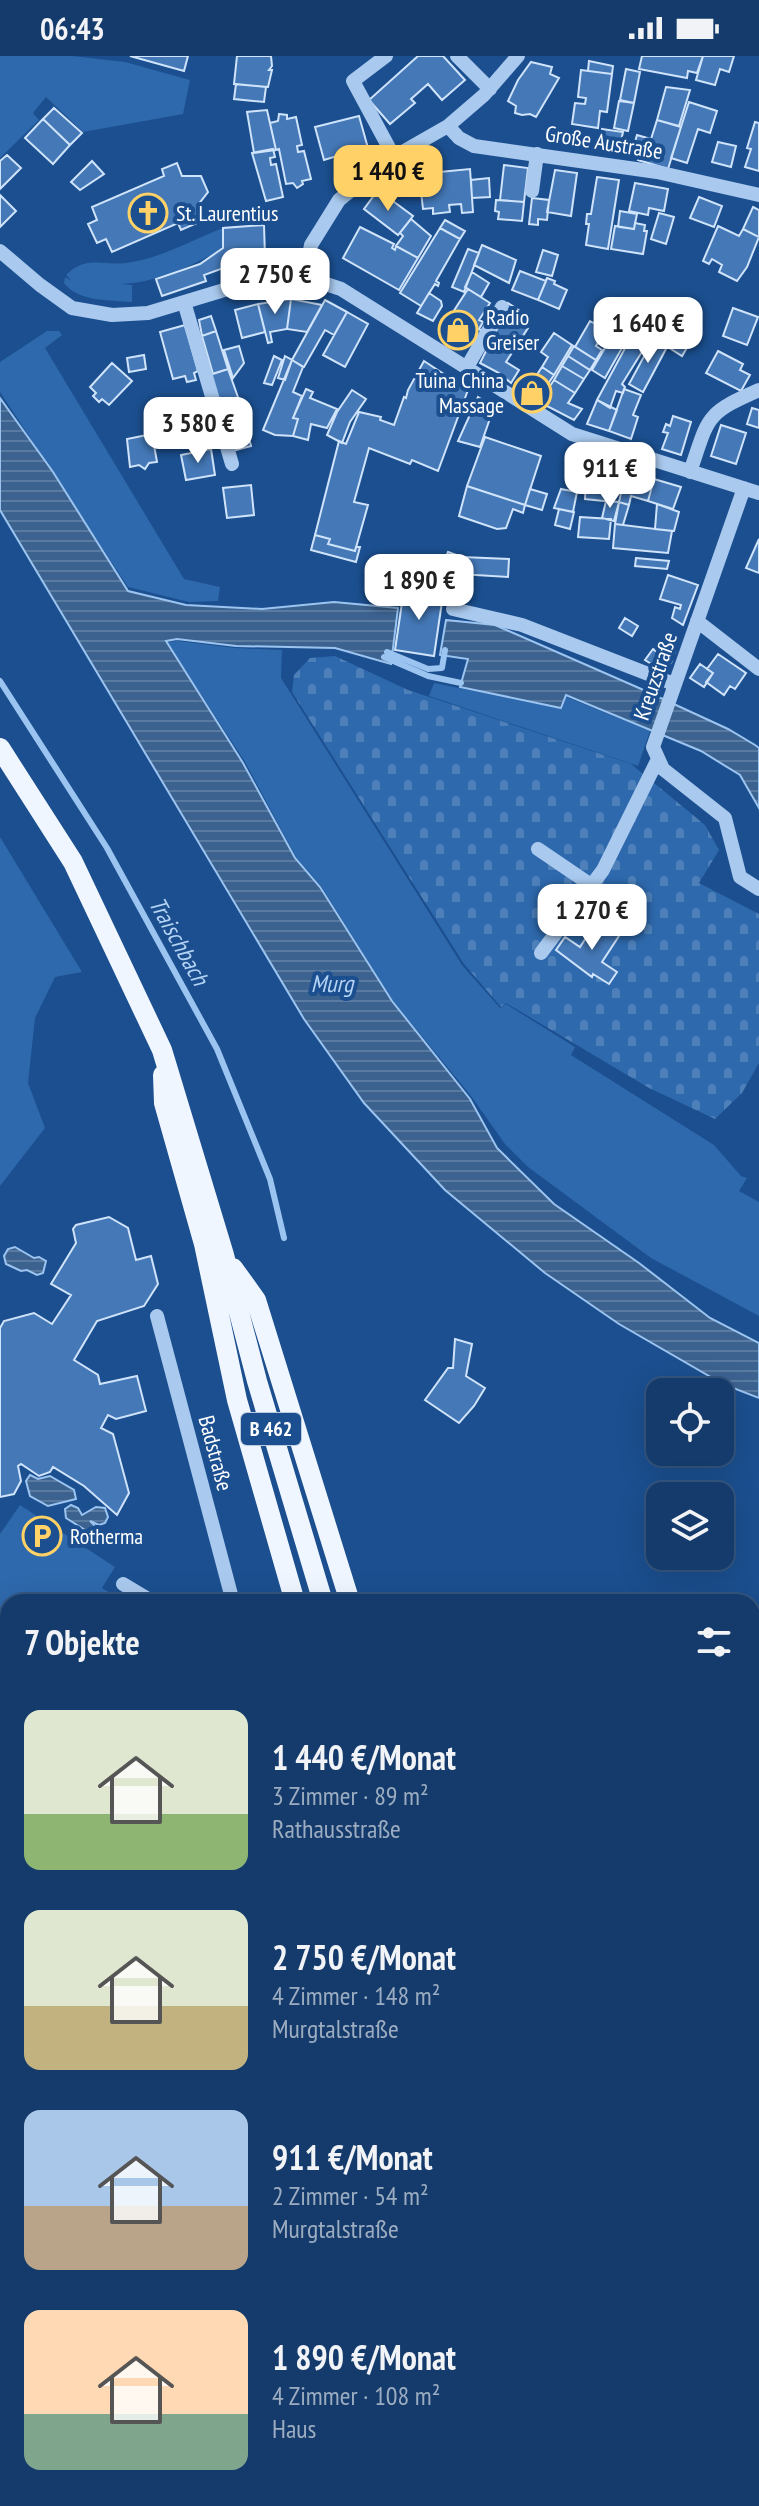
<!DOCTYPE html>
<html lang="de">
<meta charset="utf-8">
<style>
body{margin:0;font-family:"PT Sans Narrow",sans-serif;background:#214673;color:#f1f3f6;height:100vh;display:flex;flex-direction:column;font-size:30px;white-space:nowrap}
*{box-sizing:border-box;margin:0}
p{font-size:26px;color:#9dadc1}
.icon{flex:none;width:44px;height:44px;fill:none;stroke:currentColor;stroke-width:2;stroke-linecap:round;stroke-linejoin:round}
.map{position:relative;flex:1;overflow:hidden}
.panel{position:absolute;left:0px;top:1538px;width:760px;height:912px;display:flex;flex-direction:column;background:#143b6b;border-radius:24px 24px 0 0;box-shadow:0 8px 32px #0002,0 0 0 2px #33557e}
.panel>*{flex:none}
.controls{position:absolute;left:646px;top:1322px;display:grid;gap:16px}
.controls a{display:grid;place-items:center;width:88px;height:88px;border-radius:16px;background:#143b6b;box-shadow:0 8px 32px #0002,0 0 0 2px #33557e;font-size:40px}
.price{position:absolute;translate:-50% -68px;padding:0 18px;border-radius:16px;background:#fff;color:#222;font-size:26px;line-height:52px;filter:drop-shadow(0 2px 4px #0008)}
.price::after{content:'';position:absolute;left:50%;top:48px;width:24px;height:18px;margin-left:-12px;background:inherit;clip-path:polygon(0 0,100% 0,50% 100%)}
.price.selected{background:#ffd166;color:#111}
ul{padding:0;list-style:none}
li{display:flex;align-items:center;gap:24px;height:200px;padding:0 24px}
li span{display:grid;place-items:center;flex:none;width:224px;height:160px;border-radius:16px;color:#555}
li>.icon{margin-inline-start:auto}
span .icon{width:96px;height:96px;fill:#fffc;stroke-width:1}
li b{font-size:34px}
h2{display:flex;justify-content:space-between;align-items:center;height:96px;padding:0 24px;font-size:34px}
.status{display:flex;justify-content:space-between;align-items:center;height:56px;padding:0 40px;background:#143b6b;direction:ltr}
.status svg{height:22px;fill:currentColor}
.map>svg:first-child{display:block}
</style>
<div class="status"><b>06:43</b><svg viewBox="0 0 49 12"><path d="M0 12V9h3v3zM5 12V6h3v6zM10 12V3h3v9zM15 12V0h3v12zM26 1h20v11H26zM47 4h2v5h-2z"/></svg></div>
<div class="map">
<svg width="759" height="2450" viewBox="0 0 759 2450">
<defs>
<pattern id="forest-crowns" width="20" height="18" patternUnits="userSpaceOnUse" patternTransform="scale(2)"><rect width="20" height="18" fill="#2e69ad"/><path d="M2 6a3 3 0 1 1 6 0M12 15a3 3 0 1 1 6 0" fill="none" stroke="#4d80b9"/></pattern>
<pattern id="cemetery-stones" width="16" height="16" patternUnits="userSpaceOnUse" patternTransform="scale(2)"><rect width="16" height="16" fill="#2e69ad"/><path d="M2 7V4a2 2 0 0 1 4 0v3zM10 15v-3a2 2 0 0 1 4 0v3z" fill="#4d80b9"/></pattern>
<pattern id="water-rules" width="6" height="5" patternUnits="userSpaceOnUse" patternTransform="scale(2)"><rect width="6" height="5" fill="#3c6290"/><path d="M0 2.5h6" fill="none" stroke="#597aa1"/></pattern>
</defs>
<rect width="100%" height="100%" fill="#1b4f8f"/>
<!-- green -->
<path fill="#2e69ad" d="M0,0H72L125,6L190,24L183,58L83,76L46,41L33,57L39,64L0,102Z
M223,172V192C192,210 156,227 120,228L132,229V246C109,244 79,246 64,227L65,221L72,225L66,219C87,199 100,210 126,207C159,203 192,184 223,172Z
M47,275H59L62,279L45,292L184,523L220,531L218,545L189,546L128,531L0,336V306Z
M178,585L235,592L282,594L281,622L462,909L500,952L506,948L575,991L571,999L714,1089L741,1120L747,1122L739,1135L759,1146V1260L651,1202L528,1111L505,1088L471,1040L393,945L321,830L296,801L245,706L167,586Z
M434,627L562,653L566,641L650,675L638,710L429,640Z
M0,781L82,916L55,921L35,962L28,1027L45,1072L0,1130Z
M20,1449L115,1511L102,1532L125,1546H8V1831L0,1848V1478Z"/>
<!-- forest -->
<path fill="url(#forest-crowns)" d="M0,2104L8,2110V2442H724L731,2450H0Z"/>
<!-- cemetery -->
<path fill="url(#cemetery-stones)" d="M335,600L408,634L631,708L705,769L719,794L699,827L759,858V1007L742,1037L715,1063L649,1032L506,947L501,951L464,908L292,636L294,619L310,602Z"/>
<!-- water -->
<path fill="url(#water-rules)" stroke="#9cc4f0" stroke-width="2" d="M0,342L53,416L128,535L186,549L262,553L334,546L398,552L391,608L335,592L236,590L177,583L166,585L243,707L295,802L320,831L392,945L470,1043L497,1092L554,1148L639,1207L710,1262L759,1287V1342L723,1328L619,1268L545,1217L445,1134L364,1047L304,963L0,454Z
M446,564L495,569L639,632L728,673L755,689L759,692V752L740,719L701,695L566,639L561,652L460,631L468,603L440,599Z
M15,1191L34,1202L39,1201L46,1205L43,1217L37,1219L27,1214L21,1215L6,1208L4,1200L8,1193Z
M30,1419L38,1423L50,1420L74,1434L76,1443L48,1450L30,1440L26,1425Z
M71,1449L78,1452L82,1459L96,1451L105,1452L108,1461L105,1467L99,1469L90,1465L99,1474L98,1479H93L66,1462L65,1453Z"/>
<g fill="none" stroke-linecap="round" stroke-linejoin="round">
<!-- stream -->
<path stroke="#9cc4f0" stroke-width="6" d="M387,596L428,613L442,612L445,594
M384,601L428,620L461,627
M0,625L107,792L217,993L270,1123L284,1182
M371,1540L374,1546
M752,2294L759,2305"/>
</g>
<!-- building -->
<path fill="#4478b7" stroke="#cfe3fa" stroke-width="2" d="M130,0H188L184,15Z
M237,0H271L272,10L269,14H272L268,31L234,28Z
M418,0H443L465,24L442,44L428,28L411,43L415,47L390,68L369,44Z
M642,0H703L697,17L688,15L687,22L639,13Z
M703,0H734L729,16L720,13L715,29L696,24Z
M589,5L613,10L612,18L588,15Z
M531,6L552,11L550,18L559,22L536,61L530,58L522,59L515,57L516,50L508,45L518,24Z
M626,13L640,16L634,47L620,44Z
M581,14L612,18L607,56L600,55L598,72L572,68L575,47L585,48L586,42L578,41Z
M236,28L266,31L264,46L234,43Z
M666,31L690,34L679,70L657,64Z
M619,45L634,47L628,75L614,72Z
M689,46L717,55L710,77L698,73L687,107L671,102Z
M54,52L82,77L70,89L43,63Z
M267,54L276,94L254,97L247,56Z
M279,58L287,59V63L296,61L302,89L297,90L298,96L304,95L311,123L302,125L303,128L297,132L293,127L286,128L279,93L276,94L270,67L278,65Z
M359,60L368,92L358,95L360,102L349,104L347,97L324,104L315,71Z
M43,63L70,89L53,108L25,82Z
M657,64L681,71L668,113L638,104L642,91L634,89L637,79L651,83Z
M755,66L759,67V115L745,111L751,93L747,92Z
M602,73L623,76L619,94L599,91Z
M718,86L736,90L731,111L712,106Z
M273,93L275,101L270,102L271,109L276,108L283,141L266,145L252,97Z
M7,99L21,112L0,133V105Z
M92,105L104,118L80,134L71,126Z
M177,107L182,120H201L208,136L198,149L204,164L181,174L178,167L112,196L106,183L97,187L88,168L97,164L92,151L164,120L162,113Z
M504,109L528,112L524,146L500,144Z
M470,113L473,156L462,157L461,148L449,149L450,156L433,158V152L423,153L419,118Z
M555,114L577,117L571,160L547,156Z
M597,121L619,124L608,193L586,189L589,168H586L587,158H591Z
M489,122L490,141L472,142L471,124Z
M635,127L668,133L664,155L649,152L648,159L629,155Z
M378,134L413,160L398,179L364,153Z
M0,139L16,155L0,171Z
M699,141L722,150L714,171L690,162Z
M532,142L549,144L547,164L538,163V169L529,168Z
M496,144L524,146L522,165L498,163L499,156L495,155Z
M753,151L759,154V181L743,173Z
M620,155L637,158L634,173L618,171Z
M659,157L674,161L666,188L651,183Z
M411,163L431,180L418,202L396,190L403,180L400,177Z
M445,164L465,175L460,183L440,172Z
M635,167L645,169L644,175H647L643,198L611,193L615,170L634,173Z
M264,169L265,201L231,206L232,209L204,219L206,225L162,240L156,223L200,208L223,192V172Z
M718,170L739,180L743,173L759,181L747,211L737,225L719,216L722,209L712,203L709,208L703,205Z
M360,171L394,188L392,192L395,194L396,190L418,202L399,234L343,202Z
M440,172L460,183L436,225L439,227L438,230L435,228L421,250L400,237Z
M482,189L516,204L509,227L474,209Z
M468,193L479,197L464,236L452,231Z
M543,194L558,199L552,220L536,216Z
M520,215L546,225L538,244L512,234Z
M472,216L489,227L481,241L465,231Z
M547,222L555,225L554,228L567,234L559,253L538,244Z
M468,233L490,247L479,264L483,266L479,273L482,275L473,289L444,270Z
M429,237L441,245L442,250L433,265L417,257Z
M291,243L287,273L270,276L272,286L268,287L258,248Z
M291,243L322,249L307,276L287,273Z
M325,244L347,256L334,279L325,274L304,311L292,304Z
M508,247L530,261L525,270L504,259Z
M258,248L265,276L242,282L235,254Z
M733,252L758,261L747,289L723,280Z
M347,256L368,268L345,311L323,299Z
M504,259L528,272L506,306L519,314L511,327L499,317L480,307Z
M211,260L216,275L202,280L199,264Z
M590,265L606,274L596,290L602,294L596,304L575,291Z
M185,269L198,315L194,317L196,324L187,326L185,320L173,323L160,276Z
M666,269L691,285L682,300L657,284Z
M216,275L228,313L213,318L202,280Z
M554,277L572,289L554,319L542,311L548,301L541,296Z
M654,282L667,291L643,336L629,328Z
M630,283L645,291L622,328L625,331L623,337L616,335L610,352L597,344Z
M609,285L622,292L605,322L592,314Z
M239,290L244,307L233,322L224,294Z
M574,290L596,304L590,314L568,300Z
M718,295L743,308L740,314L750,319L741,335L706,317Z
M144,299L146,313L129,316L127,302Z
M274,300L282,304L272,329L264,327Z
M285,300L292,304L285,324L278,322Z
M568,300L590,314L584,323L562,310Z
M292,304L303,311L293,336L302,340L293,362L298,363L293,380L275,379L263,374Z
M424,305L468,334L438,415L412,404L410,408L369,392L354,446L368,449L355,495L328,488L330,483L315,479L339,385L346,388L359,356L381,361L380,364L394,369L404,341L406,342L408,334Z
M112,307L132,325L109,349L102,343L99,346L93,340L96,337L90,331Z
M562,310L584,323L575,337L554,324Z
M542,311L554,319L537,344L525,337Z
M228,313L239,344L220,350L209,319Z
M554,324L575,337L568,347L582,353L574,364L539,346Z
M306,333L313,336L310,342L337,353L327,372L311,368L308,384L293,380L298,363L293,362Z
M624,333L641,339L633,359L638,361L631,383L609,375Z
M352,334L366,343L350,366L342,387L327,379L337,356Z
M478,341L494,351L480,391L458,385Z
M597,344L617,354L609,375L587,368Z
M752,352L759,354V372L747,368Z
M673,360L691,366L681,399L662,393L668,377L663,376L666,368L670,370Z
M245,367L251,390L236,394L229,371Z
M721,369L746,377L736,408L711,400Z
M152,378L157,406L149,407L145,413L139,409L130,411L127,383Z
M485,381L541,400L525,449L467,430Z
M211,393L215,419L186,424L181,399Z
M587,405L626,414L620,436H615L613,446L585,443Z
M626,414L654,423L648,445L631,440L629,449L619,446Z
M654,423L681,431L673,453L648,445Z
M251,429L254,459L227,462L223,432Z
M467,430L525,449L523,457L513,453L506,472L497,473L459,460Z
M530,433L547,438L542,454L525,449Z
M561,433L577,436L573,456L554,452Z
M606,445L619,446L614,465L602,462Z
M619,446L629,449L623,469L615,468Z
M657,448L679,456L674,475L655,473Z
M559,453L574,456L570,473L555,469Z
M580,461L611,463L609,483L578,481Z
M615,468L672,475L668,497L613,492Z
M315,479L330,483L328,488L355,495L356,491H360L356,506L311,494Z
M759,483V517L746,512Z
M448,496L462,501L509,503L508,521L459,518L442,512Z
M636,502L669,505L667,513L635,510Z
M668,519L698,529L683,569L672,562L675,551L680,553L681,549L660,543Z
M404,533L443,539L434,600L395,594Z
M625,562L638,570L632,580L619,572Z
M659,587L675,596L670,604L654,594Z
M653,593L672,605L664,616L645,604Z
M718,598L746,617L735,633L730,630L724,639L706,626L713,617L707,613Z
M700,608L713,617L704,631L690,622Z
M597,865L619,880L602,906L617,916L609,928L593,918L592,921L556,894L565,881L580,891Z
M109,1161L128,1172L136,1204L151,1200L158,1228L144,1250L97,1265L74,1304L98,1319L100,1328L137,1320L146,1355L116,1363L108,1359L101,1372L113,1378L129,1437L117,1459L84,1430L53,1411L50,1416L39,1420L21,1408L18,1410L21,1425L14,1438L0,1441V1272L4,1265L34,1257L52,1268L71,1239L51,1228L76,1187L73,1173L76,1169Z
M455,1283L472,1288L466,1320L485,1332L474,1350L459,1367L425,1344L448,1312H453Z
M756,1929L759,1931V1953L752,1963V1934Z"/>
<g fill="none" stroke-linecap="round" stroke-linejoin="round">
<!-- minor -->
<path stroke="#a9c9ee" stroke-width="14" d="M386,0L353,25L394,101
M457,0L490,33
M448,70L459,82L474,90L657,116L759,139
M532,135L537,98
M0,195L40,229L72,252L112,259L148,257L264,222L289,219L305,221L341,233L572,378L759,437
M305,221L311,189L339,144L385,106L448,70L484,39L518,0
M184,246L232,408
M467,311L502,251
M690,416C709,361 704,358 759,334
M744,432L653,691L663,713L725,762L740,821L759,833
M453,553L522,569L674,628
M697,565L759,613
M538,793L591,829
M541,897L603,814L658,703
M157,1260L233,1546
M123,1528L153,1546
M0,1620L8,1626
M752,1717L759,1714
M752,1762L759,1761
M752,1883L759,1888
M752,2224L759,2235"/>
<!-- major -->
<path stroke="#f0f6ff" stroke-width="20" d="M0,692L73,806L162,994L224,1199L257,1325L323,1546
M163,1019L164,1047L204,1188L237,1344L295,1546
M233,1212L256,1244L350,1546
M752,2359L759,2367"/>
</g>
<!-- icons -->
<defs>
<symbol id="church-ring" viewBox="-11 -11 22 22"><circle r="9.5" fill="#1b4f8f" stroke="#ffd166" stroke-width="1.5"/><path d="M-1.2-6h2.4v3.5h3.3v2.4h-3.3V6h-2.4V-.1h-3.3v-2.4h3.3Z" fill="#ffd166"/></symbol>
<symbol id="shop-ring" viewBox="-11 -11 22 22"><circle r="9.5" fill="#1b4f8f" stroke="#ffd166" stroke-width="1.5"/><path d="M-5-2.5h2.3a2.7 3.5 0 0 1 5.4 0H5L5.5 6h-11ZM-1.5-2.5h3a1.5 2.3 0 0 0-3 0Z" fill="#ffd166"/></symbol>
<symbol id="parking-ring" viewBox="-11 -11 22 22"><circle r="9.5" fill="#1b4f8f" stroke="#ffd166" stroke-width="1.5"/><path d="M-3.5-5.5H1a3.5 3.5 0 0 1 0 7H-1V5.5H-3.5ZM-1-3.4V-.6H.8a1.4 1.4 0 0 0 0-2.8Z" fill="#ffd166"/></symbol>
</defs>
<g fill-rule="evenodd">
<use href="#church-ring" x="126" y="135" width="44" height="44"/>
<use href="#shop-ring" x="436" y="252" width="44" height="44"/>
<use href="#shop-ring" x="510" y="315" width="44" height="44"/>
<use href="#parking-ring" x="20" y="1458" width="44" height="44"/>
</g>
<g text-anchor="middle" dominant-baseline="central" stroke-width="8" stroke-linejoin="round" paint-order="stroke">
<!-- shield labels -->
<rect fill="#1b4f8f" stroke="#bbcadd" stroke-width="2" x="241" y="1357" width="60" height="32" rx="6"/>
<g font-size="20" font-weight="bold" fill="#fff">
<text x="271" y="1373">B 462</text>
</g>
<!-- street labels -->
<g font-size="22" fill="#fff" stroke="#1b4f8f">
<text transform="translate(604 86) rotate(9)">Große Austraße</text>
<text transform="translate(655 620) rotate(-71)">Kreuzstraße</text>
<text transform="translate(216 1397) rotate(75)">Badstraße</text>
</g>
<!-- poi labels -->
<g font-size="22" fill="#fff" stroke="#1b4f8f" text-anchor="start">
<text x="176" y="157">St. Laurentius</text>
<text x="486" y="261">Radio<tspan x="486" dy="25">Greiser</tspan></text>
<text x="504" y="324" text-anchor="end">Tuina China<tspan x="504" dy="25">Massage</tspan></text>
<text x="70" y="1480">Rotherma</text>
</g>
<!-- water labels -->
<g font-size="24" font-style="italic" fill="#b5d3f5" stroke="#1b4f8f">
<text transform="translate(179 885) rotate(61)">Traischbach</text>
<text x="332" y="927">Murg</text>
</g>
</g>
</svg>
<div class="controls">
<a><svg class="icon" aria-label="locate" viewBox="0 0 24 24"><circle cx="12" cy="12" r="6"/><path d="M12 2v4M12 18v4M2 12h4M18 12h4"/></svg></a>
<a><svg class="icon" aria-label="layers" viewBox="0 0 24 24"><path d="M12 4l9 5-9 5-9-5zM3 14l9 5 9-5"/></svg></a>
</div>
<b class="price selected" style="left:388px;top:157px">1 440 €</b>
<b class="price" style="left:275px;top:260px">2 750 €</b>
<b class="price" style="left:648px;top:309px">1 640 €</b>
<b class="price" style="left:198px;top:409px">3 580 €</b>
<b class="price" style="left:610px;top:454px">911 €</b>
<b class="price" style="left:419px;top:566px">1 890 €</b>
<b class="price" style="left:592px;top:896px">1 270 €</b>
<section class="panel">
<h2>7 Objekte<svg class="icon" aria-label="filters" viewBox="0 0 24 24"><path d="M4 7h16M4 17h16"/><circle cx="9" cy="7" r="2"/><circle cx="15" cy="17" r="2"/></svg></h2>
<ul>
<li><span style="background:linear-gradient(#dfe7d0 65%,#8fb573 0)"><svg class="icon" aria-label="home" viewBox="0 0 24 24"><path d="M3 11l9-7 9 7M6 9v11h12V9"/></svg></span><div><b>1 440 €/Monat</b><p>3 Zimmer · 89 m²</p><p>Rathausstraße</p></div></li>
<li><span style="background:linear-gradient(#dfe7d0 60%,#c2b280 0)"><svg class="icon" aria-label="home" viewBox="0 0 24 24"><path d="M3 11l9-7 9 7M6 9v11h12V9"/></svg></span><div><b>2 750 €/Monat</b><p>4 Zimmer · 148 m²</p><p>Murgtalstraße</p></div></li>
<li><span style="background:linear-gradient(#a9c7e8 60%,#b9a48a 0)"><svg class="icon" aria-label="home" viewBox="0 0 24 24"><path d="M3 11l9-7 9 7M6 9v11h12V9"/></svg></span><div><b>911 €/Monat</b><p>2 Zimmer · 54 m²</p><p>Murgtalstraße</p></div></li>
<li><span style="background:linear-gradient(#ffd9b3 65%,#7fa58c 0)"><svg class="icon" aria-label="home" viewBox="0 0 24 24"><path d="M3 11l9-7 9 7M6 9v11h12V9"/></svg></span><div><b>1 890 €/Monat</b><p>4 Zimmer · 108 m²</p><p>Haus</p></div></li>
</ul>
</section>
</div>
